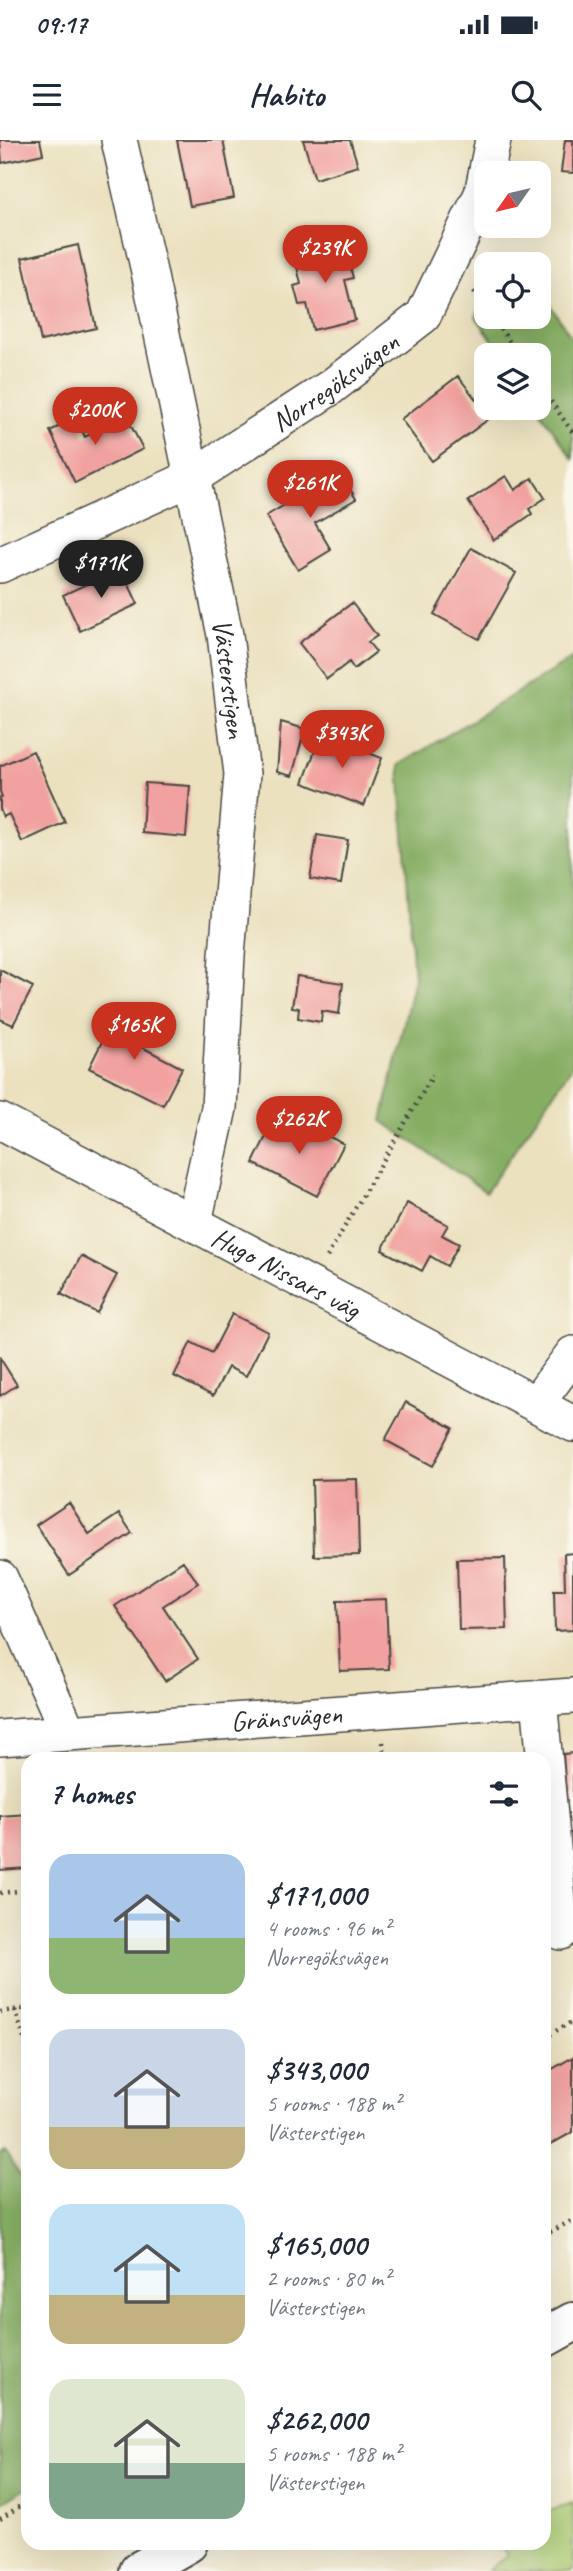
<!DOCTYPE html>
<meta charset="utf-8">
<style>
body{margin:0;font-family:Caveat,sans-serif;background:#f2f2f3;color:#1f2937;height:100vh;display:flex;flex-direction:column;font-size:26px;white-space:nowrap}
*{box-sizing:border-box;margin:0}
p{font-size:23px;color:#747a83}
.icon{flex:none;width:38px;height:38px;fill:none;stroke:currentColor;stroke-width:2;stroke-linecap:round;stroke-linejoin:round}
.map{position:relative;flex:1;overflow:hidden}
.details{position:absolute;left:21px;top:1612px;width:530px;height:798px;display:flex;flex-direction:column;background:#fff;border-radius:21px;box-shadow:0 7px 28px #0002}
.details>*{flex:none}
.needle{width:46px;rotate:236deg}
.controls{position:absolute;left:474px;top:21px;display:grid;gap:14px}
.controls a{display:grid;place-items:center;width:77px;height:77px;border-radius:14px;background:#fff;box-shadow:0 7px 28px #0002;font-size:35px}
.price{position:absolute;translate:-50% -60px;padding:0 16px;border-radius:24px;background:#c8321e;color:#fff;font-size:23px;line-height:46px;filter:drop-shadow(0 2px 4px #0008)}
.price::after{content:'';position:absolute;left:50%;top:42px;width:21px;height:16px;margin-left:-10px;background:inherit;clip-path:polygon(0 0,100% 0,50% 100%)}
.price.selected{background:#222;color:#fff}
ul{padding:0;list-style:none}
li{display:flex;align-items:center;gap:21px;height:175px;padding:0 28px}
li span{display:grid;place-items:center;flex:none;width:196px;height:140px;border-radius:21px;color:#555}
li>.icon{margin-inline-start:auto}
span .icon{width:84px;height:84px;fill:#fffc;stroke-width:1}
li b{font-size:30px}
h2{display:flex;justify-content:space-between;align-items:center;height:84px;padding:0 28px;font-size:30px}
.status{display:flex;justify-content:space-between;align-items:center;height:49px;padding:0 35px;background:#fff;direction:ltr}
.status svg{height:19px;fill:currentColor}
header{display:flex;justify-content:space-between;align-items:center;height:91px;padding:0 28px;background:#fff;font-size:32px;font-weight:600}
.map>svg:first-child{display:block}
</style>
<div class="status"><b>09:17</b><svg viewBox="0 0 49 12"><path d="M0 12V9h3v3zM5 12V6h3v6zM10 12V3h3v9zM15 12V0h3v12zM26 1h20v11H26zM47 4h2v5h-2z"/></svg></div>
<header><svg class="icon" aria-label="menu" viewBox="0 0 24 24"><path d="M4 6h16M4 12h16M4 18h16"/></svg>Habito<svg class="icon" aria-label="search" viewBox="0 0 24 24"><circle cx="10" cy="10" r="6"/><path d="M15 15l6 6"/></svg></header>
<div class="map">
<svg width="573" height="2431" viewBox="0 0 573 2431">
<rect width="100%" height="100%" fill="#fbf7ec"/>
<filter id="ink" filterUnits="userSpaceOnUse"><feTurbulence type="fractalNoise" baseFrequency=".0143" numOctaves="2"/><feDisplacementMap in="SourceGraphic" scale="14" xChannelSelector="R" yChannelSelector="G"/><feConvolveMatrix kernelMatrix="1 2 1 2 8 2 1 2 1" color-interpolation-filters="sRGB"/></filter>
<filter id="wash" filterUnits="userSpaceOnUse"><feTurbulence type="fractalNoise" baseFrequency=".00686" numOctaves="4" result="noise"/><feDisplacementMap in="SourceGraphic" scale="28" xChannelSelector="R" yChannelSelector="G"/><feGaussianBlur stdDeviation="1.57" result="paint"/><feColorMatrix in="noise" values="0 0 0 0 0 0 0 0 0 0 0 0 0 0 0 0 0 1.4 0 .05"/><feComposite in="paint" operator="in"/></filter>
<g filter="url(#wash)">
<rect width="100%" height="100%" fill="#ebe1bf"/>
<!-- green -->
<path fill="#a9ca72" stroke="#6a7a4e" stroke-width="2" d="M573,2363V2431H488L507,2415L499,2403H544V2373Z"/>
<!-- forest -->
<path fill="#86ae64" stroke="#586c48" stroke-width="2" d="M539,147L573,200V319L538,268L539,215H503L476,177L486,156V177H539Z
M573,518V925L486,1052L382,981L414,838L399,625Z
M5,2012L28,2048V2347L0,2363V2014Z"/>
<g id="blocks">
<!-- building -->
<path fill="#f1a19f" d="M0,0H40L43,14L2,23Z
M177,0H223L234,58L190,66Z
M303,0H350L358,26L315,39Z
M565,0H573V33L561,32Z
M344,102L353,138L345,140L355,180L313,190L307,164L299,165L294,146L301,144L294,114Z
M78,105L96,188L41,201L22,118Z
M458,236L490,278L432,321L401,279Z
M126,276L143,309L75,343L50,291L76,278L85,297Z
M340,332L356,359L315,383L331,410L298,430L266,376Z
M506,336L515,350L532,338L545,358L529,369L532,374L494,400L468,361Z
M471,408L516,433L479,499L434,474Z
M121,428L138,464L80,491L63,455Z
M352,463L377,496L368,502L376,512L354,529L349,522L327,539L299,503Z
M281,582L305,589L292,636L277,632Z
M321,595L382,618L364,666L303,643Z
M33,611L65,682L22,702L9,674L3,677L0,669V658L2,657L0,651V626Z
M145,643L190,646L186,697L142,693Z
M317,695L348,700L341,744L310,739Z
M0,830L33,847L13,885L0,879Z
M297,836L343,843L339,874L322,871L321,882L298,878L299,868L292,867Z
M116,873L143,886L134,903L182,928L163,965L89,928Z
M273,982L299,996L305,985L344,1004L317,1056L253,1023Z
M407,1063L448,1085L442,1095L459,1104L447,1126L430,1116L422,1131L382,1110Z
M81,1116L117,1135L97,1173L61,1154Z
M232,1174L268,1192L246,1236L228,1227L213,1256L174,1236L191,1202L212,1213Z
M0,1218L17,1245L0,1256Z
M406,1262L453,1288L433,1326L385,1300Z
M357,1339L359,1415L314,1416L312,1340Z
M69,1363L89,1394L119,1374L132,1393L69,1435L36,1385Z
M573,1413V1490L555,1491L554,1450H565L564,1414Z
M505,1418L507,1489L459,1490L457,1419Z
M183,1421L198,1443L163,1466L198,1519L165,1541L115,1466Z
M386,1459L389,1529L340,1531L337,1461Z
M573,1613V1693H569L563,1614Z
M28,1674V1728L0,1730V1676Z
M573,1917V1992L544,2008V1934Z"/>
</g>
</g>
<g filter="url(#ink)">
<use href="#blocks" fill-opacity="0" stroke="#484641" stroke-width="2"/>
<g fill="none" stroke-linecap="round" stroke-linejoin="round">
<defs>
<g id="minor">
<path id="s1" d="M119,0L148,127L225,495L242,634L227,815L219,968L194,1082"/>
<path id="s2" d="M0,425L191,338L331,247L423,176L482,54L493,0"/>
<path id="s3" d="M0,981L573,1284"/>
<path d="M536,1264L573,1214"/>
<path d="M0,1438L68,1592"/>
<path d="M539,1559L561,1792"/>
<path id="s4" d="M0,1598L573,1556"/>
</g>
<path id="major" d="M544,2198L573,2182
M139,2431L188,2403"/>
</defs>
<!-- minor casing -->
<use href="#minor" stroke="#484641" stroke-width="38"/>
<!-- major casing -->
<use href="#major" stroke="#484641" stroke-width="42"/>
<!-- path -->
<path stroke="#484641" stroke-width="4.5" stroke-dasharray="2 5" stroke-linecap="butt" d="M474,151L486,169
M492,177L519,215
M539,244L573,293
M327,1117L433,935
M383,1602L385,1619
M0,1753L28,1750
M15,1870L28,1911
M0,1872L28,1868
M544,1898L573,1881
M544,2095L573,2080
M0,2379L28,2361"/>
<!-- minor -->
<use href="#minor" stroke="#fff" stroke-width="35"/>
<!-- major -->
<use href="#major" stroke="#fff" stroke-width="38"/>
</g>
</g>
<g text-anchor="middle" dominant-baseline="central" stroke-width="7" stroke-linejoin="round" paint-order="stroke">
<!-- street labels -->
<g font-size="28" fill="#2b2b2b" stroke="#fbf7ec">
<text stroke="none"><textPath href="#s2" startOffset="383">Norregöksvägen</textPath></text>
<text stroke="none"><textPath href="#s1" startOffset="550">Västerstigen</textPath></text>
<text stroke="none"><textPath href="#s3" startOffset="324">Hugo Nissars väg</textPath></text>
<text stroke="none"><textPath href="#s4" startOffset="287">Gränsvägen</textPath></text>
</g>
</g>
</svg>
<div class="controls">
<a><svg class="needle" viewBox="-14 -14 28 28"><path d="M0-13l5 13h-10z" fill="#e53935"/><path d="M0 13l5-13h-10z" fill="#747a83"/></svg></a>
<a><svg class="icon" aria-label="locate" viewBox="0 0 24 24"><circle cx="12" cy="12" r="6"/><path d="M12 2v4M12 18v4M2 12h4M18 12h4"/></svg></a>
<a><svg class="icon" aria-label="layers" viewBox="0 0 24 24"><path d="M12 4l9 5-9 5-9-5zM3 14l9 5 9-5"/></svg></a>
</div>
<b class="price" style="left:325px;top:145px">$239K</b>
<b class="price" style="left:95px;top:307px">$200K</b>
<b class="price" style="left:310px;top:380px">$261K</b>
<b class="price selected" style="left:101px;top:460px">$171K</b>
<b class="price" style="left:342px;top:630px">$343K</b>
<b class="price" style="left:134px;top:922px">$165K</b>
<b class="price" style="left:299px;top:1016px">$262K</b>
<section class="details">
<h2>7 homes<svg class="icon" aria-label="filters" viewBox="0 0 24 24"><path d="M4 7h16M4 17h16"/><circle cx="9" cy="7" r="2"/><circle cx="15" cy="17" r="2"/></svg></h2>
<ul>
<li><span style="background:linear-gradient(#a9c7e8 60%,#8fb573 0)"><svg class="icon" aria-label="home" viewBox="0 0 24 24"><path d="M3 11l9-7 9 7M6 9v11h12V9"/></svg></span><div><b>$171,000</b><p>4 rooms · 96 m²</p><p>Norregöksvägen</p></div></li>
<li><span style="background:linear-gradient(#c9d6e8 70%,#c2b280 0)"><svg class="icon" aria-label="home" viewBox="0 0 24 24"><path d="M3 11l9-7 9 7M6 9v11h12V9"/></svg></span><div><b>$343,000</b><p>5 rooms · 188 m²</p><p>Västerstigen</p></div></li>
<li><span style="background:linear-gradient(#bfe0f5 65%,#c2b280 0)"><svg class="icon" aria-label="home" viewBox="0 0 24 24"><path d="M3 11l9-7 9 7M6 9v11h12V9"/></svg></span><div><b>$165,000</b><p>2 rooms · 80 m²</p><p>Västerstigen</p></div></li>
<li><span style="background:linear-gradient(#dfe7d0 60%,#7fa58c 0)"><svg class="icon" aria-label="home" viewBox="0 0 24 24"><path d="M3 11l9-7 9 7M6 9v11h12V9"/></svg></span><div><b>$262,000</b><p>5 rooms · 188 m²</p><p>Västerstigen</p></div></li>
</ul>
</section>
</div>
